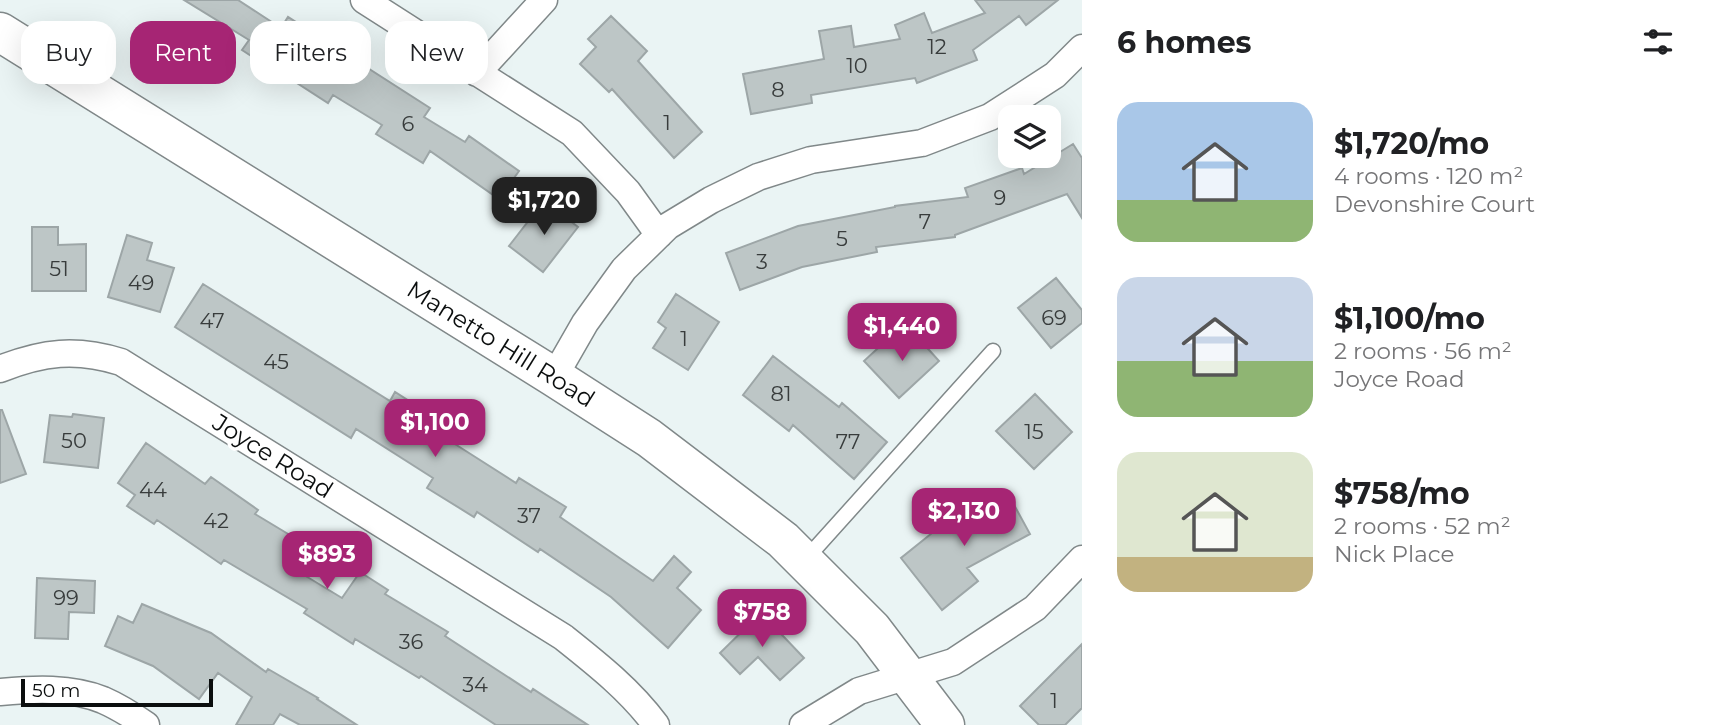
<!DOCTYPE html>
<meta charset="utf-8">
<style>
body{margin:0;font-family:Montserrat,sans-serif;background:#f6f6f6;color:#202124;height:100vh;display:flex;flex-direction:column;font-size:26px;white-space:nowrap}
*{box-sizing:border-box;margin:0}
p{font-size:23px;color:#757577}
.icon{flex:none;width:38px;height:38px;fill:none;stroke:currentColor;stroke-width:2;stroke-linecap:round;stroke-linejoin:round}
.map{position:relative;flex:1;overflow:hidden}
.details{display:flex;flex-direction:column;background:#fff;width:630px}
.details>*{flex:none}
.banner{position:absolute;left:21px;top:21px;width:665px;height:63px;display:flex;gap:14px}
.tools{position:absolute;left:998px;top:105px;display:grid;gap:14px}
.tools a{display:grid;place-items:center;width:63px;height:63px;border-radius:14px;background:#fff;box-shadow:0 7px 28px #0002;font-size:35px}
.scale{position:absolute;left:21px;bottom:18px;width:192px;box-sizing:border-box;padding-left:7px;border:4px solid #0b0e0e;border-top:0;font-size:19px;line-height:24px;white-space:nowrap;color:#0b0e0e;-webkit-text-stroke:5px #fff;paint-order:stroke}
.price{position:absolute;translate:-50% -60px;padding:0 16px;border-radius:14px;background:#a62574;color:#fff;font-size:23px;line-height:46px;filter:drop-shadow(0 2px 4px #0008)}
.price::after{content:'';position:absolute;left:50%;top:42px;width:21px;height:16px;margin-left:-10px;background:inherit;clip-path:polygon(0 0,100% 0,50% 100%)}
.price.active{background:#222;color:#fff}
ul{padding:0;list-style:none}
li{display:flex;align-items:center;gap:21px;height:175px;padding:0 35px}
li span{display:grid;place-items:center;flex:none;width:196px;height:140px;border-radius:21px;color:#555}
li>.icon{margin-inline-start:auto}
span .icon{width:84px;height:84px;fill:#fffc;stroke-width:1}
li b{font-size:30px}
h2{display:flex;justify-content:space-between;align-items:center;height:84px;padding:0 35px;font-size:30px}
.pill{padding:0 24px;border-radius:21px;background:#fff;box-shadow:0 7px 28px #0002;font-size:24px;line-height:63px}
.pill.active{background:#a62574;color:#fff}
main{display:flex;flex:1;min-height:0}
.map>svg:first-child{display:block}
</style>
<main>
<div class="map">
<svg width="1082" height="725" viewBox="0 0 1082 725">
<rect width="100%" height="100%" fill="#eaf4f4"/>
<!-- building -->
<path fill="#bdc6c6" stroke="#9da6a7" stroke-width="2" d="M184,0H238L281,28L288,17L430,108L424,117L465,142L469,136L519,171L499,199L430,151L423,163L376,134L382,125L333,95L328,103L289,78L288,80L242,50L249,40Z
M975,0H1058L1026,25L1019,16L973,50L977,60L917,83L915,78L811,95L812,103L751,114L743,74L824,59L819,31L851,26L854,47L900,39L895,25L924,13L932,33L985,13Z
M611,16L647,51L638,61L702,132L674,158L612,89L609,92L580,64L596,47L588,39Z
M1073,144L1082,158V218L1067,194L955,235V237L876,247L877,252L802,267L740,290L726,253L798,226L895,207V206L968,197L965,188L1022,168L1024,174Z
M544,201L578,227L543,272L509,246Z
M32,227H58V245L86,244V291H32Z
M127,235L152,243L147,260L174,268L160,312L108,297Z
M1056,278L1082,310V323L1051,348L1018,308Z
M203,284L390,401L395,392L442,422L436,432L516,483L519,478L566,507L560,517L653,581L674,556L691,572L677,588L701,610L668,648L611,597L540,549L538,552L477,512L474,517L427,488L433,478L356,429L351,438L175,327Z
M676,294L719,322L688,370L653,348L666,328L658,322Z
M911,330L939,361L899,398L864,361L889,338L895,345Z
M773,356L839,407L842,403L887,442L854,479L793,425L789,431L743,395Z
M1035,394L1072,432L1034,469L996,431Z
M0,410H2L26,474L0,483Z
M73,414L104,418L98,468L44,462L50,415L72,417Z
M146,443L205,484L211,477L258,510L255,514L318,552L304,575L342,598L360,572L388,590L385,594L448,632L445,636L531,692L533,689L588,725H496L421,676L419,678L355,639L353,644L304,613L307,609L224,560L221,564L157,520L154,524L127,506L135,495L118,483Z
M1007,492L1030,534L967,568L978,581L942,610L901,558L947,521L988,499L989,501Z
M37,578L95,581L94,613L69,612L68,639L35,638Z
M142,604L211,633L266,672L268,669L318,698L317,699L357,725H300L280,714L273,725H236L252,697L218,673L199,699L153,666L105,646L118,616L133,623Z
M761,613L804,658L780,680L758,657L740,674L720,653Z
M1082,644V708L1065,725H1039L1020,706Z"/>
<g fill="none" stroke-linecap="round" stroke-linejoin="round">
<defs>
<path id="service" d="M804,561L993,351"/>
<path id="minor" d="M364,0L572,133L628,192L659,235
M477,73L544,0
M0,369C43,352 76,348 121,362L563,637C597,664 630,690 656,725
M554,377L585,323L624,269L668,226L711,200L758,177L811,160L922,143L990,117L1055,75L1082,48
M0,692C34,689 71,687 103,700C119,707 133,716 146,725
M803,725L859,691L953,662L1035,608L1082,559"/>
<path id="secondary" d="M0,32L554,377L649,438L783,540L872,629L945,725"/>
</defs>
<!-- service casing -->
<use href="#service" stroke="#808889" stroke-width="17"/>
<!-- minor casing -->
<use href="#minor" stroke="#808889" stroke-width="29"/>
<!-- secondary casing -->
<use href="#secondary" stroke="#808889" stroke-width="41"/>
<!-- service -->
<use href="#service" stroke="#fff" stroke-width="14"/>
<!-- minor -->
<use href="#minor" stroke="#fff" stroke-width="26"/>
<!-- secondary -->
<use href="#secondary" stroke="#fff" stroke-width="38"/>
</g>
<g text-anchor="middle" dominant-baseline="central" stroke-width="7" stroke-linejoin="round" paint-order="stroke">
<!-- number labels -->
<g font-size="21" fill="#383c3c">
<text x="937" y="46">12</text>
<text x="857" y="65">10</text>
<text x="778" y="89">8</text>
<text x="667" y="122">1</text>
<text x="408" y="123">6</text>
<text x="1000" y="197">9</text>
<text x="925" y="221">7</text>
<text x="842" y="238">5</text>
<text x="762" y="261">3</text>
<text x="59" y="268">51</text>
<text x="141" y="282">49</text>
<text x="1054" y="317">69</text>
<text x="212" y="320">47</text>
<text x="684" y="338">1</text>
<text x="276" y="361">45</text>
<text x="781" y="393">81</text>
<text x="1034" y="431">15</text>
<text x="74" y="440">50</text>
<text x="848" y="441">77</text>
<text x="153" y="489">44</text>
<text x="529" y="515">37</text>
<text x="216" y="520">42</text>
<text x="66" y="597">99</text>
<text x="411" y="641">36</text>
<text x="475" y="684">34</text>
<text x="1054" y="700">1</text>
</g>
<!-- street labels -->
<g font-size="24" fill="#0b0e0e" stroke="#fff">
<text transform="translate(501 344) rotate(32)">Manetto Hill Road</text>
<text transform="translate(273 456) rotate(32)">Joyce Road</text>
</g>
</g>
</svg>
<div class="tools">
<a><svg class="icon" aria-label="layers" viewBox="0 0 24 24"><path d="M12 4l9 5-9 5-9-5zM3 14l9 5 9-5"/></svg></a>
</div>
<div class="scale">50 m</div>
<b class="price active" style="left:544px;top:237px">$1,720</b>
<b class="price" style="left:902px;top:363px">$1,440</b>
<b class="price" style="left:435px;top:459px">$1,100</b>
<b class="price" style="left:964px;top:548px">$2,130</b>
<b class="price" style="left:327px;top:591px">$893</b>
<b class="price" style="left:762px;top:649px">$758</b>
<div class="banner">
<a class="pill">Buy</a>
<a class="pill active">Rent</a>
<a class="pill">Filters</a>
<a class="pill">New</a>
</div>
</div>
<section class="details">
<h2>6 homes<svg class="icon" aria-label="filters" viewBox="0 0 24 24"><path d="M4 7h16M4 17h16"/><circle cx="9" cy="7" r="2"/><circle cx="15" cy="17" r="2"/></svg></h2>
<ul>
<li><span style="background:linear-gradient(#a9c7e8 70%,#8fb573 0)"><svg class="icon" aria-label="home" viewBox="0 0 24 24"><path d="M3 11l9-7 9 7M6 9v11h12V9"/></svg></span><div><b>$1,720/mo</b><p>4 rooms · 120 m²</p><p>Devonshire Court</p></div></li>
<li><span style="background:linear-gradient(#c9d6e8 60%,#8fb573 0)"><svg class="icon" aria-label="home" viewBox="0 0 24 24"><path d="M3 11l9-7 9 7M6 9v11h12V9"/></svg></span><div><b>$1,100/mo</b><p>2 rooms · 56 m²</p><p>Joyce Road</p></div></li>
<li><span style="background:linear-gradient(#dfe7d0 75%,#c2b280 0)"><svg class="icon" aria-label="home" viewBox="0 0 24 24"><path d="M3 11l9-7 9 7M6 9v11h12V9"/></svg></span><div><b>$758/mo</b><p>2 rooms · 52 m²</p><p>Nick Place</p></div></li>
</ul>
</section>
</main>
